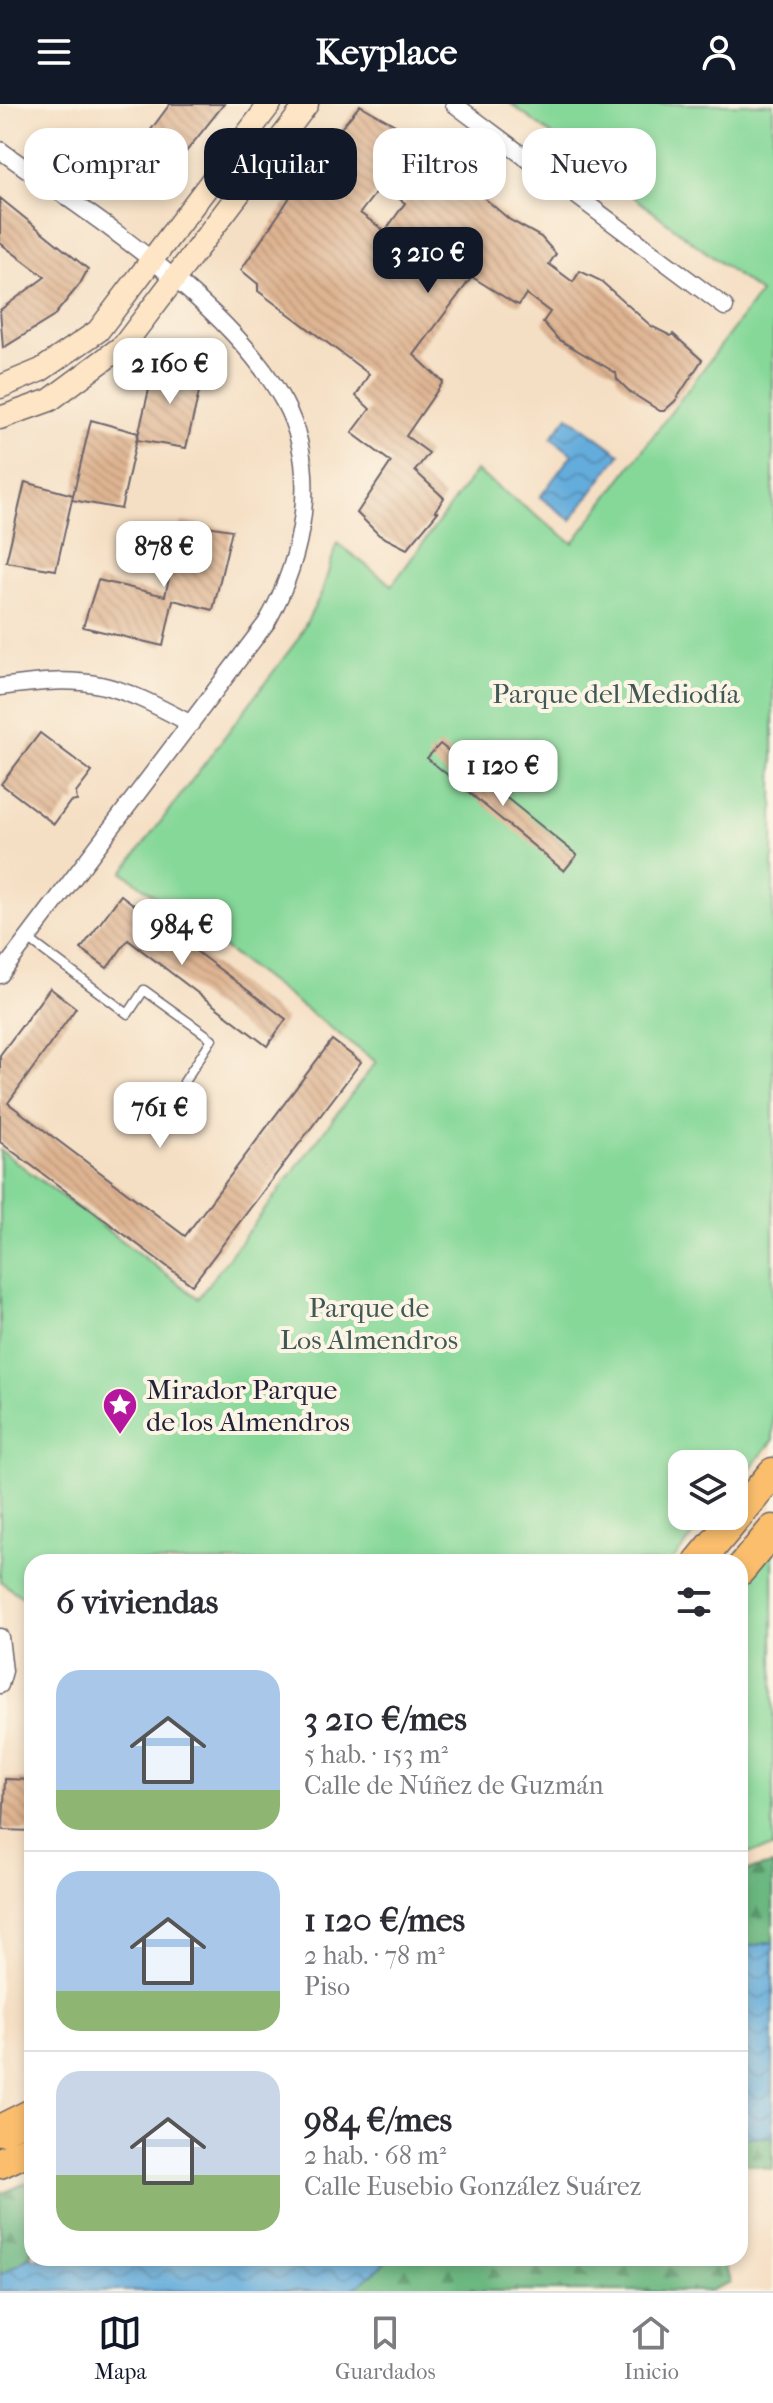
<!DOCTYPE html>
<html lang="es">
<meta charset="utf-8">
<style>
body{margin:0;font-family:"IM FELL French Canon",serif;background:#f7f7f7;color:#2b2b33;height:100vh;display:flex;flex-direction:column;font-size:30px;white-space:nowrap}
*{box-sizing:border-box;margin:0}
p{font-size:26px;color:#7c7c81}
.icon{flex:none;width:44px;height:44px;fill:none;stroke:currentColor;stroke-width:2;stroke-linecap:round;stroke-linejoin:round}
.map{position:relative;flex:1;overflow:hidden}
.side{position:absolute;left:24px;top:1450px;width:724px;height:712px;display:flex;flex-direction:column;background:#fff;border-radius:24px;box-shadow:0 4px 12px #0003}
.side>*{flex:none}
.hud{position:absolute;left:24px;top:24px;width:726px;height:72px;display:flex;gap:16px}
.buttons{position:absolute;left:668px;top:1346px;display:grid;gap:16px}
.buttons a{display:grid;place-items:center;width:80px;height:80px;border-radius:16px;background:#fff;box-shadow:0 4px 12px #0003;font-size:40px}
.price{position:absolute;translate:-50% -68px;padding:0 18px;border-radius:16px;background:#fff;color:#222;font-size:26px;line-height:52px;filter:drop-shadow(0 2px 4px #0008)}
.price::after{content:'';position:absolute;left:50%;top:48px;width:24px;height:18px;margin-left:-12px;background:inherit;clip-path:polygon(0 0,100% 0,50% 100%)}
.price.current{background:#111827;color:#fff}
ul{padding:0;list-style:none}
li{display:flex;align-items:center;gap:24px;height:200px;padding:0 32px}
li+li{border-top:2px solid #e1e1e2}
li span{display:grid;place-items:center;flex:none;width:224px;height:160px;border-radius:24px;color:#555}
li>.icon{margin-inline-start:auto}
span .icon{width:96px;height:96px;fill:#fffc;stroke-width:1}
li b{font-size:34px}
h2{display:flex;justify-content:space-between;align-items:center;height:96px;padding:0 32px;font-size:34px}
.tag{padding:0 28px;border-radius:24px;background:#fff;box-shadow:0 4px 12px #0003;font-size:28px;line-height:72px}
.tag.current{background:#111827;color:#fff}
header{display:flex;justify-content:space-between;align-items:center;height:104px;padding:0 32px;background:#111827;color:#fff;font-size:36px;font-weight:700}
.menu{display:flex;justify-content:space-around;align-items:center;height:112px;border-top:2px solid #e1e1e2;background:#fff;font-size:22px;color:#7c7c81}
.menu a{display:grid;justify-items:center;gap:4px}
.menu .current{color:#111827}
.map>svg:first-child{display:block}
</style>
<header><svg class="icon" aria-label="menu" viewBox="0 0 24 24"><path d="M4 6h16M4 12h16M4 18h16"/></svg>Keyplace<svg class="icon" aria-label="person" viewBox="0 0 24 24"><circle cx="12" cy="8" r="4"/><path d="M4 21q1-7 8-7t8 7"/></svg></header>
<div class="map">
<svg width="773" height="2187" viewBox="0 0 773 2187">
<defs>
<pattern id="forest-firs" width="22" height="20" patternUnits="userSpaceOnUse" patternTransform="scale(2)"><rect width="22" height="20" fill="#6cb881"/><path d="M5 1l3.5 6h-7zM16 11l3.5 6h-7z" fill="#58956b"/></pattern>
<pattern id="water-waves" width="16" height="10" patternUnits="userSpaceOnUse" patternTransform="scale(2)"><rect width="16" height="10" fill="#64acdb"/><path d="M0 5q4-4 8 0t8 0" fill="none" stroke="#528cb3"/></pattern>
<pattern id="building-back-hatch" width="6" height="6" patternUnits="userSpaceOnUse" patternTransform="scale(2)"><rect width="6" height="6" fill="#deb491"/><path d="M-1 5l2 2M0 0l6 6M5-1l2 2" fill="none" stroke="#be9a7e"/></pattern>
</defs>
<rect width="100%" height="100%" fill="#fcf5e5"/>
<filter id="ink" filterUnits="userSpaceOnUse"><feTurbulence type="fractalNoise" baseFrequency=".0125" numOctaves="2"/><feDisplacementMap in="SourceGraphic" scale="16" xChannelSelector="R" yChannelSelector="G"/><feConvolveMatrix kernelMatrix="1 2 1 2 8 2 1 2 1" color-interpolation-filters="sRGB"/></filter>
<filter id="wash" filterUnits="userSpaceOnUse"><feTurbulence type="fractalNoise" baseFrequency=".006" numOctaves="4" result="noise"/><feDisplacementMap in="SourceGraphic" scale="32" xChannelSelector="R" yChannelSelector="G"/><feGaussianBlur stdDeviation="1.8" result="paint"/><feColorMatrix in="noise" values="0 0 0 0 0 0 0 0 0 0 0 0 0 0 0 0 0 1.4 0 .05"/><feComposite in="paint" operator="in"/></filter>
<g filter="url(#wash)">
<rect width="100%" height="100%" fill="#f5dfc4"/>
<!-- forest -->
<path fill="url(#forest-firs)" stroke="#476d5e" stroke-width="2" d="M773,1761V1838L740,1844V1768Z
M740,2033H773V2066L740,2058Z
M32,2076V2151L0,2171V2090Z
M391,2154H720L731,2178L709,2187H351Z"/>
<!-- park -->
<path fill="#86d899" stroke="#547d6a" stroke-width="2" d="M511,0H773V1337L734,1383V1360H682V1412H710L671,1458H32V1500L0,1477V1046L198,1194L376,958L123,768L298,535L322,488L337,439L392,481L476,367L573,439L760,189Z
M773,1446V1744L740,1750V1487Z"/>
<!-- water -->
<path fill="url(#water-waves)" stroke="#43678b" stroke-width="2" d="M568,312L620,350L571,416L540,393L572,350L551,334Z
M773,1838V2033H740V1844Z
M32,2151V2154H391L351,2187H0V2171Z"/>
<g id="blocks">
<!-- building -->
<path fill="url(#building-back-hatch)" fill-rule="evenodd" d="M170,0H224L165,74L133,50Z
M360,1L395,21L393,23L410,38L401,50L427,69L435,60L453,71L455,69L510,116L541,133L556,150L549,160L573,178L580,167L601,177L651,222L671,232L673,230L702,256L675,297L664,307H660L630,288L617,275L616,269L558,235L543,218L550,208L526,190L519,201L514,199L472,173L414,251L443,278L406,332L429,349L415,367L444,394L435,407L438,408L407,445L379,431L357,409L391,358L352,329L370,305L356,292L369,270L258,187V180L241,166L281,107L293,88L290,86ZM381,82L405,99L385,127L360,109Z
M0,94L88,165L80,180L53,213L3,244L0,206L45,173L0,139Z
M156,256L203,271L186,344L137,336Z
M91,316L138,329L121,405L72,396Z
M25,378L73,391L56,466L6,458Z
M182,418L232,426L213,506L173,496L163,542L83,523L98,476L165,492Z
M40,629L92,668L76,689L77,697L70,698L54,720L1,680Z
M440,640L577,751L564,767L427,654Z
M121,791L286,915L267,942L128,836L107,864L81,845Z
M50,884L76,904L8,999L185,1132L332,936L361,958L192,1181L0,1038V951Z
M5,1675L32,1676V1727L3,1726Z"/>
</g>
</g>
<g filter="url(#ink)">
<use href="#blocks" fill-opacity="0" stroke="#6c646b" stroke-width="2"/>
<g fill="none" stroke-linecap="round" stroke-linejoin="round">
<defs>
<path id="lane" d="M27,834L128,910L144,886L212,935L184,978"/>
<path id="street" d="M454,0L725,203
M0,46C92,113 229,197 284,298C321,367 303,454 267,518L0,871
M0,583C89,570 113,578 191,620
M0,1533L4,1567L0,1581"/>
<path id="secondary" d="M0,283L41,266L98,227L270,0
M0,314L50,296L124,241L307,0"/>
<path id="highway" d="M699,1458L773,1369
M740,1466L773,1426
M0,2026L32,2010
M0,2059L32,2044"/>
</defs>
<!-- lane casing -->
<use href="#lane" stroke="#6c646b" stroke-width="11"/>
<!-- street casing -->
<use href="#street" stroke="#6c646b" stroke-width="19"/>
<!-- secondary casing -->
<use href="#secondary" stroke="#6c646b" stroke-width="25"/>
<!-- highway casing -->
<use href="#highway" stroke="#6c646b" stroke-width="33"/>
<!-- lane -->
<use href="#lane" stroke="#fff" stroke-width="8"/>
<!-- street -->
<use href="#street" stroke="#fff" stroke-width="16"/>
<!-- secondary -->
<use href="#secondary" stroke="#fde5c5" stroke-width="22"/>
<!-- highway -->
<use href="#highway" stroke="#fabe6d" stroke-width="30"/>
</g>
</g>
<!-- icons -->
<defs>
<symbol id="sight-pin" viewBox="-11 -11 22 30"><path d="M0 17L-7.5 6A9.5 9.5 0 1 1 7.5 6Z" fill="#b5179e" stroke="#fcf5e5"/><path d="M0-6L1.8-2.2L6-1.7L2.9 1.2L3.7 5.4L0 3.3L-3.7 5.4L-2.9 1.2L-6-1.7L-1.8-2.2Z" fill="#fff"/></symbol>
</defs>
<g fill-rule="evenodd">
<use href="#sight-pin" x="100" y="1281" width="40" height="54"/>
</g>
<g text-anchor="middle" dominant-baseline="central" stroke-width="8" stroke-linejoin="round" paint-order="stroke">
<!-- park labels -->
<g font-size="28" fill="#405957" stroke="#fcf5e5">
<text x="616" y="589">Parque del Mediodía</text>
<text x="369" y="1203">Parque de<tspan x="369" dy="32">Los Almendros</tspan></text>
</g>
<!-- poi labels -->
<g font-size="28" fill="#22223b" stroke="#fcf5e5" text-anchor="start">
<text x="146" y="1285">Mirador Parque<tspan x="146" dy="32">de los Almendros</tspan></text>
</g>
</g>
</svg>
<div class="buttons">
<a><svg class="icon" aria-label="layers" viewBox="0 0 24 24"><path d="M12 4l9 5-9 5-9-5zM3 14l9 5 9-5"/></svg></a>
</div>
<b class="price current" style="left:428px;top:191px">3 210 €</b>
<b class="price" style="left:170px;top:302px">2 160 €</b>
<b class="price" style="left:164px;top:485px">878 €</b>
<b class="price" style="left:503px;top:704px">1 120 €</b>
<b class="price" style="left:182px;top:863px">984 €</b>
<b class="price" style="left:160px;top:1046px">761 €</b>
<div class="hud">
<a class="tag">Comprar</a>
<a class="tag current">Alquilar</a>
<a class="tag">Filtros</a>
<a class="tag">Nuevo</a>
</div>
<section class="side">
<h2>6 viviendas<svg class="icon" aria-label="filters" viewBox="0 0 24 24"><path d="M4 7h16M4 17h16"/><circle cx="9" cy="7" r="2"/><circle cx="15" cy="17" r="2"/></svg></h2>
<ul>
<li><span style="background:linear-gradient(#a9c7e8 75%,#8fb573 0)"><svg class="icon" aria-label="home" viewBox="0 0 24 24"><path d="M3 11l9-7 9 7M6 9v11h12V9"/></svg></span><div><b>3 210 €/mes</b><p>5 hab. · 153 m²</p><p>Calle de Núñez de Guzmán</p></div></li>
<li><span style="background:linear-gradient(#a9c7e8 75%,#8fb573 0)"><svg class="icon" aria-label="home" viewBox="0 0 24 24"><path d="M3 11l9-7 9 7M6 9v11h12V9"/></svg></span><div><b>1 120 €/mes</b><p>2 hab. · 78 m²</p><p>Piso</p></div></li>
<li><span style="background:linear-gradient(#c9d6e8 65%,#8fb573 0)"><svg class="icon" aria-label="home" viewBox="0 0 24 24"><path d="M3 11l9-7 9 7M6 9v11h12V9"/></svg></span><div><b>984 €/mes</b><p>2 hab. · 68 m²</p><p>Calle Eusebio González Suárez</p></div></li>
</ul>
</section>
</div>
<nav class="menu">
<a class="current"><svg class="icon" aria-label="map" viewBox="0 0 24 24"><path d="M3 6l6-2 6 2 6-2v14l-6 2-6-2-6 2zM9 4v14M15 6v14"/></svg>Mapa</a>
<a><svg class="icon" aria-label="saved" viewBox="0 0 24 24"><path d="M7 4h10v16l-5-4-5 4z"/></svg>Guardados</a>
<a><svg class="icon" aria-label="home" viewBox="0 0 24 24"><path d="M3 11l9-7 9 7M6 9v11h12V9"/></svg>Inicio</a>
</nav>
